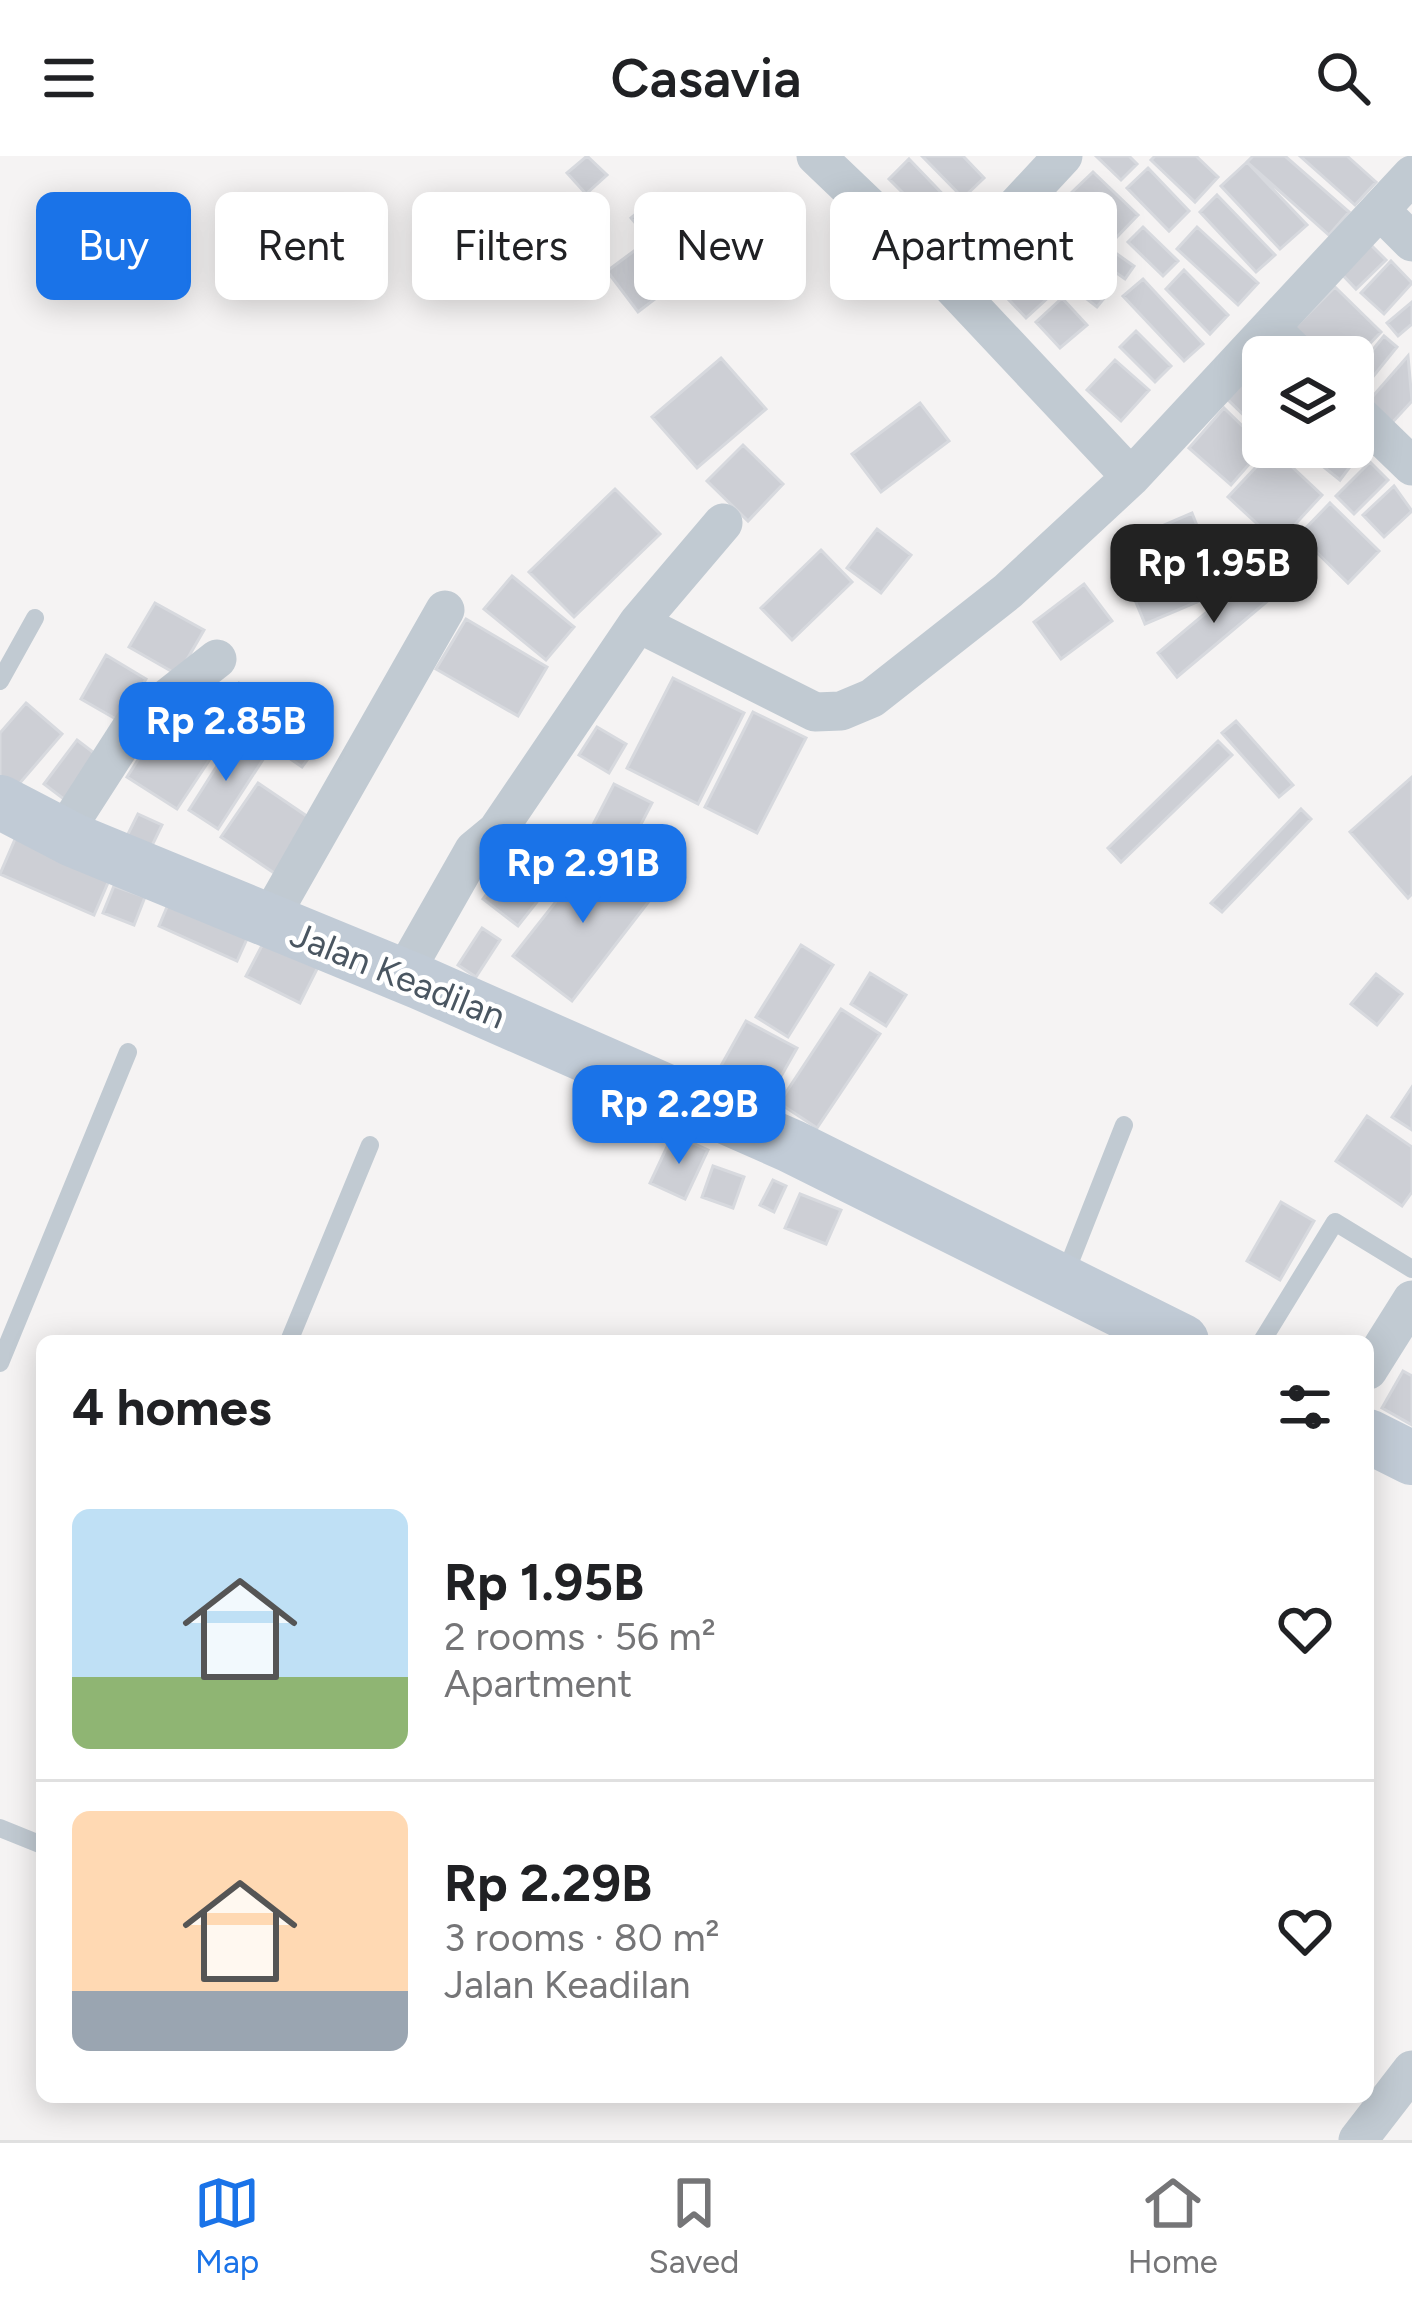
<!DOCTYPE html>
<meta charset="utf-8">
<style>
body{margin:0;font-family:Figtree,sans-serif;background:#f6f6f6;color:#202124;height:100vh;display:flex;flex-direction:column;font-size:45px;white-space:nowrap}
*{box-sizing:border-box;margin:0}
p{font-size:39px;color:#757577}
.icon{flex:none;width:66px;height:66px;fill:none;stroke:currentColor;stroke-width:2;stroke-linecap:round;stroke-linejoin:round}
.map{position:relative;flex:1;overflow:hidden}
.details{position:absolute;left:36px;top:1179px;width:1338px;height:768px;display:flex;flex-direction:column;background:#fff;border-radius:18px;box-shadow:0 6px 30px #0003}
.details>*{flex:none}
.top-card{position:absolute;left:36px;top:36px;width:1341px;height:108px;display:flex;gap:24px}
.buttons{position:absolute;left:1242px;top:180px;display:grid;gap:24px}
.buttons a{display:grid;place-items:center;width:132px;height:132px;border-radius:18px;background:#fff;box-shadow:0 6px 30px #0003;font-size:60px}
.price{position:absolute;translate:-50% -102px;padding:0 27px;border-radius:24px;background:#1a73e8;color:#fff;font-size:39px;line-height:78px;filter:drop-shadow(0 3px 6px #0008)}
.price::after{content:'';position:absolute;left:50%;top:72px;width:36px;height:27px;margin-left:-18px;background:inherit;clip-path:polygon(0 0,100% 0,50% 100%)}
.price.selected{background:#222;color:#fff}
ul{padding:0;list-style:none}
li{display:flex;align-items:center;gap:36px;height:300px;padding:0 36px}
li+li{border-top:3px solid #e0e0e0}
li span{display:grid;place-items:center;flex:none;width:336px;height:240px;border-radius:18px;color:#555}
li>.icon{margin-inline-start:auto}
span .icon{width:144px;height:144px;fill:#fffc;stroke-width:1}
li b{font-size:51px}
h2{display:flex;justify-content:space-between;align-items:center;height:144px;padding:0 36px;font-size:51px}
.chip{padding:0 42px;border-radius:18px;background:#fff;box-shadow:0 6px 30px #0003;font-size:42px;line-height:108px}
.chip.selected{background:#1a73e8;color:#fff}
header{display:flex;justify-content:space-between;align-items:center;height:156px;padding:0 36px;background:#fff;font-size:54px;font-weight:600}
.dock{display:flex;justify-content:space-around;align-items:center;height:168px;border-top:3px solid #e0e0e0;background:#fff;font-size:33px;color:#757577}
.dock a{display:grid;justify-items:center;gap:6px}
.dock .selected{color:#1a73e8}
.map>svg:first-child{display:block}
</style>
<header><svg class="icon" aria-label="menu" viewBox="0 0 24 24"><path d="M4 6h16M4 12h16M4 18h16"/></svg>Casavia<svg class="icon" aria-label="search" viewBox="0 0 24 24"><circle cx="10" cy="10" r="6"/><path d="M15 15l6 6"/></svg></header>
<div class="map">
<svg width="1412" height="1984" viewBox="0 0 1412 1984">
<rect width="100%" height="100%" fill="#f5f3f3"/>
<!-- building -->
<path fill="#cdcfd5" stroke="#d7d9de" stroke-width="3" d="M587,0L607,19L586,38L567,17Z
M922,0H963L984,22L963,42Z
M1096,0H1129L1137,8L1121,24Z
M1155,0H1196L1218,21L1195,46L1151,4Z
M1253,0H1285L1349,56L1329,79L1247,6Z
M1300,0H1347L1376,26L1355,49Z
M909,3L956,52L937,71L889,23Z
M1247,6L1307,69L1280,93L1221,30Z
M1148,12L1189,55L1169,75L1127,32Z
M1093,16L1138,59L1115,83L1069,39Z
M1217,39L1275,99L1256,116L1200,56Z
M657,40L698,87L671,109L631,62Z
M1066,53L1096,79L1085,92L1055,66Z
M1035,65L1078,104L1056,127L1014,88Z
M1143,71L1178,105L1163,120L1128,86Z
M1197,71L1258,127L1238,149L1177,93Z
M1367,85L1386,104L1356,133L1337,113Z
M1107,91L1134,110L1125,123L1098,104Z
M638,92L668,133L638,156L607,115Z
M1015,104L1050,140L1026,162L992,126Z
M1391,105L1412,127L1384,158L1361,137Z
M1184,114L1228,159L1210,178L1166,133Z
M1087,116L1110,135L1097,151L1074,133Z
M1143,123L1203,188L1184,205L1123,140Z
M1335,131L1381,176L1353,205L1308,201L1286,180Z
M1062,142L1087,169L1060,192L1036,166Z
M1412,146V168L1398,180L1387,167Z
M1136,175L1171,210L1155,226L1120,191Z
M1384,180L1397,191L1363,233L1353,218Z
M1408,200L1412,245L1390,269L1366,248Z
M721,202L766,253L697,312L652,261Z
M1263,203V278L1225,241Z
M1115,204L1149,234L1121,265L1087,234Z
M920,247L949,285L881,336L852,298Z
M1224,252L1264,291L1231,329L1189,292Z
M743,289L783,328L748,365L707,325Z
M1325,291H1347L1358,300L1340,324L1315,304Z
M1273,293L1322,339L1278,387L1228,341Z
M1370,306L1388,324L1354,358L1336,340Z
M1394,330L1412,355L1384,381L1363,359Z
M615,333L660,378L574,461L529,416Z
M1330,347L1379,395L1348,427L1299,379Z
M1192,357L1223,435L1145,468L1113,391Z
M877,373L911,399L881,437L847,412Z
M821,394L852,426L792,484L761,452Z
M1251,419L1270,443L1177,521L1158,497Z
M512,420L574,471L546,504L484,453Z
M1084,428L1112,465L1061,503L1034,466Z
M155,447L204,474L178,519L129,491Z
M466,463L547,511L518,560L436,513Z
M106,499L146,523L121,566L81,543Z
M673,522L744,557L698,648L627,612Z
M239,527L292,560L269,596L217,564Z
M175,546L226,579L177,653L127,621Z
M26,547L62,578L7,642L0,636V577Z
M753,556L806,582L757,677L705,651Z
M1236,565L1293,629L1279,641L1222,577Z
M597,571L626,588L609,617L579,599Z
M294,572L318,589L302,611L279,595Z
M234,583L264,602L218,673L189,654Z
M77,584L102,603L69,647L44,628Z
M1218,585L1232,599L1121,706L1108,692Z
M1412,621V738L1408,742L1350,676Z
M258,627L317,667L280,721L221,681Z
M614,628L652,647L621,707L583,688Z
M1301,653L1311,663L1222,756L1211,747Z
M138,658L162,669L147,700L123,688Z
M19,674L113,715L94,759L0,718Z
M595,696L653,740L572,845L513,800Z
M504,715L540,742L518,770L483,743Z
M114,730L145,741L134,769L103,757Z
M172,739L251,774L237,805L159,770Z
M482,772L500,784L476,821L458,809Z
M266,782L319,809L300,847L246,820Z
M801,789L833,809L788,881L756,861Z
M870,817L906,839L886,870L851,848Z
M1376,818L1402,838L1377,869L1351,848Z
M841,853L880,878L817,972L779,947Z
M746,865L797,892L767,945L717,917Z
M1412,931V974L1392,961Z
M1367,960L1412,991V1036L1402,1050L1336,1005Z
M673,978L708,994L685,1043L650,1027Z
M713,1010L744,1021L733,1052L702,1041Z
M773,1024L786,1030L774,1056L760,1049Z
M800,1038L841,1054L826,1088L785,1072Z
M1281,1046L1314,1065L1280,1124L1247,1105Z
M1403,1215L1412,1220V1269L1382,1252Z"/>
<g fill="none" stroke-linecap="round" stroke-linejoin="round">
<!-- lane -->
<path stroke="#c1cad2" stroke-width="18" d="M0,525L35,462
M1064,1121L1124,969
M289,1185L370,989
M1262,1185L1335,1066L1412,1113
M0,1207L128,896
M0,1672L42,1689"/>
<!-- street -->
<path stroke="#c1cad2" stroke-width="39" d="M816,0L947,125L1131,321
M1380,54L1412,86
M947,125L1063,0
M1270,172L1300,201
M1353,253L1412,310
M638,467L723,367
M63,678L133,569L217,503
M268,765L445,454
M403,819L474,694L497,675L638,467L815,556L841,555L872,542L1008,435L1131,321L1412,19
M1368,1214L1412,1144
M1358,1984L1412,1914"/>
<!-- secondary -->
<path stroke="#c1cbd6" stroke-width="54" d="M0,646L73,684L421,827L791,990L1182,1185
M1368,1280L1412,1302"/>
</g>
<g text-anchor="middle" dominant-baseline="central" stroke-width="9" stroke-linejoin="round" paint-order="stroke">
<!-- street labels -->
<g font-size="36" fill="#4a5661" stroke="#fff">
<text transform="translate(398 819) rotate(22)">Jalan Keadilan</text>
</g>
</g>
</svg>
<div class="buttons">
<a><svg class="icon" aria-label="layers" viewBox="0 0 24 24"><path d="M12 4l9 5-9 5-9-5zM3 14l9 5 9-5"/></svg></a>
</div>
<b class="price selected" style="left:1214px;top:470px">Rp 1.95B</b>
<b class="price" style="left:226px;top:628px">Rp 2.85B</b>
<b class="price" style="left:583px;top:770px">Rp 2.91B</b>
<b class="price" style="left:679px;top:1011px">Rp 2.29B</b>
<div class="top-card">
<a class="chip selected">Buy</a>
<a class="chip">Rent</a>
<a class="chip">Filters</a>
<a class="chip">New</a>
<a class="chip">Apartment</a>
</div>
<section class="details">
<h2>4 homes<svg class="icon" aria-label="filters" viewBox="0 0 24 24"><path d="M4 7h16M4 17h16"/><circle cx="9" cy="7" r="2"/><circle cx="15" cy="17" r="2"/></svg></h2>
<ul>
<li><span style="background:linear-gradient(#bfe0f5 70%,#8fb573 0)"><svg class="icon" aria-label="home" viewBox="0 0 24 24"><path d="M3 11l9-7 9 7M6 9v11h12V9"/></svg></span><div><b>Rp 1.95B</b><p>2 rooms · 56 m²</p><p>Apartment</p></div><svg class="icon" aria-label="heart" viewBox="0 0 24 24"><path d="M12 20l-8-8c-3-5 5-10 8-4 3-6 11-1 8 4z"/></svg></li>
<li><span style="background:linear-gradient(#ffd9b3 75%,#9aa5b1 0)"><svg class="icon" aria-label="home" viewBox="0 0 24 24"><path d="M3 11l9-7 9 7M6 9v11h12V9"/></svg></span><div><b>Rp 2.29B</b><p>3 rooms · 80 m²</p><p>Jalan Keadilan</p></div><svg class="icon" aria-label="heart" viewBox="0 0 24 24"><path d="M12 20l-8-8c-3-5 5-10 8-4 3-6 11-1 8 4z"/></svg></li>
</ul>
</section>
</div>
<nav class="dock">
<a class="selected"><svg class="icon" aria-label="map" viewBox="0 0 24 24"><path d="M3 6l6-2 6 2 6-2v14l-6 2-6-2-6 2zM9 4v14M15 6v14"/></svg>Map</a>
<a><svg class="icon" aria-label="saved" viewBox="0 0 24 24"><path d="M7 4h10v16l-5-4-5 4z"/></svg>Saved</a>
<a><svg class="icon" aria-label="home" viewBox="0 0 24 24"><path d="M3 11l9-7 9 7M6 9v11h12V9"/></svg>Home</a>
</nav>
